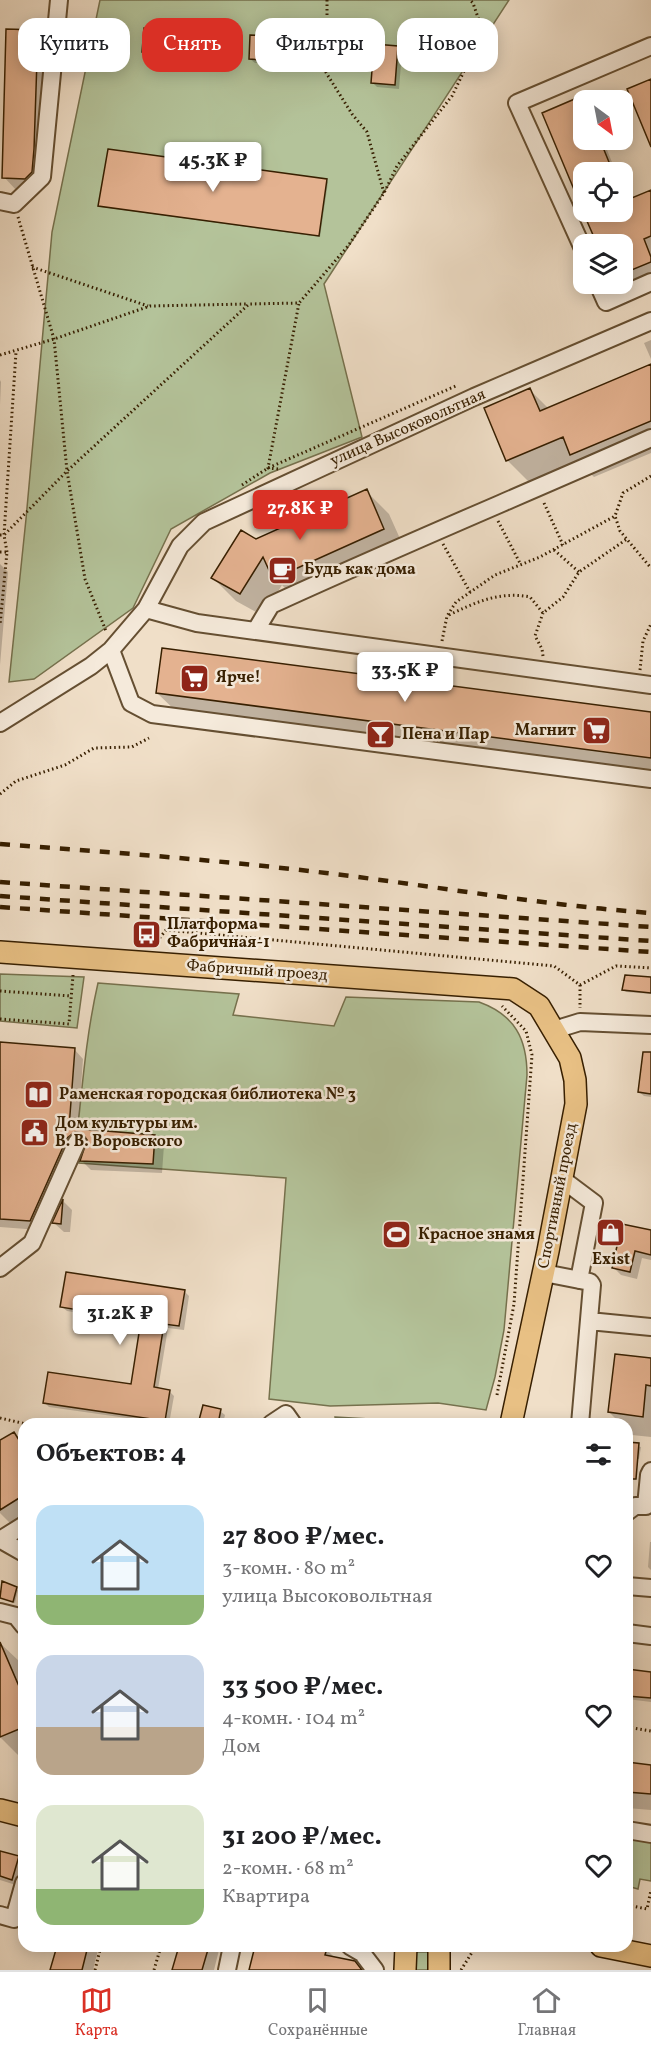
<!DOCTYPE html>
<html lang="ru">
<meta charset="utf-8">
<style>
body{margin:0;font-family:Vollkorn,serif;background:#f6f6f6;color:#202124;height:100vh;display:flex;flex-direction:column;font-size:22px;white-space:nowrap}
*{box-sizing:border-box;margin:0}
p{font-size:20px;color:#757577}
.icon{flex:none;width:33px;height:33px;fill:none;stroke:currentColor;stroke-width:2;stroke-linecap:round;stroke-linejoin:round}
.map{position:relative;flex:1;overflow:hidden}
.sheet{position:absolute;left:18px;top:1418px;width:615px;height:534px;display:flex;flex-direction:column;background:#fff;border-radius:18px;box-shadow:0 3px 15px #0003}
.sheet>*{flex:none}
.top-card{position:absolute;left:18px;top:18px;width:615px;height:54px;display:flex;gap:12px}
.needle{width:39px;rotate:148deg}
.tools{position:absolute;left:573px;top:90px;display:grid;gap:12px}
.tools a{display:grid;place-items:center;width:60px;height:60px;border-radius:12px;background:#fff;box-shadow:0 3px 15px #0003;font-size:30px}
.price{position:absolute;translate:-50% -51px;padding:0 14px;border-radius:6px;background:#fff;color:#222;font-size:20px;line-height:39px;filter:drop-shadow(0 2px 3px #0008)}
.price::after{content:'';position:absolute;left:50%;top:36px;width:18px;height:14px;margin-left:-9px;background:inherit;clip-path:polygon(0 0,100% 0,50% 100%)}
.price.selected{background:#d93025;color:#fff}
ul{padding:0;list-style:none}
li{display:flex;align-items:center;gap:18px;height:150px;padding:0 18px}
li span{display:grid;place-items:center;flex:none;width:168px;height:120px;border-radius:18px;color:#555}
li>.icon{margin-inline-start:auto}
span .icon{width:72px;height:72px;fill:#fffc;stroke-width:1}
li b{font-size:26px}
h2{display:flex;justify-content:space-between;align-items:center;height:72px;padding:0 18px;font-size:26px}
.pill{padding:0 21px;border-radius:18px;background:#fff;box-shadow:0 3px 15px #0003;font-size:21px;line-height:54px}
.pill.selected{background:#d93025;color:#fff}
.tab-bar{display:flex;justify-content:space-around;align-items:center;height:84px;border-top:2px solid #e0e0e0;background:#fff;font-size:16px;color:#757577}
.tab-bar a{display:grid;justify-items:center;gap:3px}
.tab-bar .selected{color:#d93025}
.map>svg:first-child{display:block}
</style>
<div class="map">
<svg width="651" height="1970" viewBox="0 0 651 1970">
<rect width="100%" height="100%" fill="#f0dfc8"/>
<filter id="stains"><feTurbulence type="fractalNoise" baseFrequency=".00333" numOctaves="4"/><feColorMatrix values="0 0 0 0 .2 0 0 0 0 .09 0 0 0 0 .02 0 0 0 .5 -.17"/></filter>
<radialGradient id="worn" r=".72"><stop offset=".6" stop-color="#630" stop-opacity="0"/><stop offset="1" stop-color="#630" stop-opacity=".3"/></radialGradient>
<!-- green -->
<path fill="#b4c39a" stroke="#76714d" stroke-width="1.5" d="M100,0H509L324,284L362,437L270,473L171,529L133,608L34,679L9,682L26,519L52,232Z
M0,974L84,977L77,1028L0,1021Z
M98,983L239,994L233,1015L334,1026L346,997L479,1002C515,1015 527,1039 527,1075L504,1330L495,1377L486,1410L438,1403L330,1406L269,1399L286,1178L79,1163L85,1127L78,1126C83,1078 87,1031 98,983Z
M335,1417L441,1423H336Z
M627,1832L651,1835V1881L640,1879L638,1889L627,1886Z
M414,1952H433V1970H414Z"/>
<!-- shadow -->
<path fill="#0003" d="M37,32L50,45L45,186L39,192L17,191L4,177Z
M182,32L187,37L184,58L149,56L144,51Z
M303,40L307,44L306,67L255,63L250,59Z
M397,47L402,52L399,89L377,87L373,83Z
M544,114L584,140H603L616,172H584V208Z
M326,180L328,182L320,237L101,207L99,205Z
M622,187L628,201L651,192V272L620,285L618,284H622V244H599L585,212H622Z
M651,340V359L644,343Z
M651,366V453L594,477L579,462L530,483L507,460L530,390L549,409Z
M0,380L1,382L0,405Z
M366,491L389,514L406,552L297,601L282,585L263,616L236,601L213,578L255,541Z
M0,564L8,572L0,665Z
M157,693L651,713V777L180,715Z
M651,978V994L626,992L624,990Z
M0,1044L74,1049L83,1059L78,1130L155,1136L164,1145L162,1173L91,1170L82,1161L88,1142H81L39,1230L0,1227Z
M651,1069V1097L644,1096L639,1092Z
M64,1202L72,1210L70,1232H64L54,1223Z
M651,1232V1260L642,1258L637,1279L621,1275L614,1268Z
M184,1291L189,1296L184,1330L168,1328L158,1389L169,1391L174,1396L169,1424L49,1407L44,1402L132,1386L142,1323L67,1311L62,1307Z
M651,1359V1437L632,1435L627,1430V1424H621L609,1412Z
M220,1411L225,1415L223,1424H200Z
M13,1433L24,1444V1532L21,1534L0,1513V1442Z
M627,1444L641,1447L639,1459L627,1458Z
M650,1542H651V1570L648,1567Z
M3,1583L18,1590L15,1603L0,1597Z
M0,1643L20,1662L24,1673V1756L21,1758L0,1737Z
M627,1671L651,1673V1702L627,1699Z
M627,1764L651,1766V1810L627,1808Z
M0,1852L18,1858L24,1863L19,1886L0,1880Z
M58,1946H99L93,1970H52Z
M180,1946H220L214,1970H174Z
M256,1946H318L326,1949L336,1959L359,1970H251Z"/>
<!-- building -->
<path fill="#e4b290" stroke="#371f00" stroke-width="1.5" d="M144,28L183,31L180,54L142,52Z
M6,29L38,30L34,149L32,172L25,179L2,178Z
M250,35L303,38L302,63L249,59Z
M374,44L398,46L395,85L371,83Z
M651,79V147L627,89Z
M584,95V140H600L613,172H584L583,211L542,113Z
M108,149L327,179L319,236L98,206Z
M651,190V236L644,239L651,257V262L622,274V244H597L583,212H622V202Z
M651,364V421L570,455L563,437L506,461L484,408L530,388L540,411Z
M367,489L384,529L273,579L263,557L240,594L211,578L241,530L256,539Z
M162,648L651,712V758L156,693Z
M625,975L651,977V993L622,990Z
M0,1042L75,1048L69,1128L155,1135L153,1164L80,1161L87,1140L82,1133L75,1132L67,1138L30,1221L0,1219Z
M643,1052H651V1094L638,1092Z
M63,1199L61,1224L52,1223Z
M622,1224L651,1230V1255L635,1251L630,1272L612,1268Z
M66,1272L185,1290L179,1326L164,1324L154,1387L170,1390L165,1421L43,1403L48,1372L131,1384L141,1320L60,1307Z
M615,1354L651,1358V1386L646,1385L643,1417L608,1412Z
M203,1405L221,1409L218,1424H198Z
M14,1432L24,1448V1495L0,1510V1440Z
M627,1442L639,1443L636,1479H627Z
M2,1581L17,1587L13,1602L0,1598Z
M0,1642L24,1698V1712L19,1714L24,1727L0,1737Z
M627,1669L651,1672V1698L627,1696Z
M627,1762L651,1765V1794L627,1792Z
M0,1851L19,1856L12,1880L0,1876Z
M57,1946H88L82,1970H50Z
M179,1946H209L202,1970H172Z
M255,1946H319L327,1948L325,1955L355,1961L362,1970H249Z"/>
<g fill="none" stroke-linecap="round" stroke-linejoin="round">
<defs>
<path id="minor" d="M0,201L14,204L42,177L59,0
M584,251L517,103L651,46
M598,284L606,302L651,282
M146,609L197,623L651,685
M256,630L271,605C397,547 525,494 651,438
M111,650L131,703L152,714L651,779
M0,723L91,666L111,650L146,609L180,546L204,522L474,397L651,321
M554,1030L580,1022L651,1025
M562,1179L594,1203L579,1280
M0,1268L32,1243L77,1142
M544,1273L590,1282L592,1285L580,1424
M589,1321L651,1327
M271,1424L286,1414L293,1424
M627,1512L635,1506H646L649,1475L651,1471
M0,1540L24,1525
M1,1540L24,1553
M627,1586L651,1588
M0,1612L16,1616L24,1626
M627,1633L651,1636
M627,1830L651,1834
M0,1915L14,1919L24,1883
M350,1946L362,1953L375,1970
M227,1970L232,1946"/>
<path id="major" d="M0,952L513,989L539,1006L570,1058L575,1080L576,1104L548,1251L511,1424
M0,1810L24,1816
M601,1946L651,1956
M405,1970L406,1946
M439,1970V1946"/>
</defs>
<!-- minor casing -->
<use href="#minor" stroke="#654f32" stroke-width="20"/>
<!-- major casing -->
<use href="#major" stroke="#371f00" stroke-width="24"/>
<!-- path -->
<path stroke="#371f00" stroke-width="3" stroke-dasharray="1.5 3" stroke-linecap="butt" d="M327,0V40L325,71L352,114L367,132L384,193
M18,217L54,339L67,471L85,579L106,631
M32,267L148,306
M0,355L54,339L150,306L247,304
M278,469L268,468L299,303
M651,476L623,493L615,516L620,531L651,568
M242,485L268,468L458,385
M544,503L563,545
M498,521L521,565
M0,535H4L16,352
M443,544L470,592
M554,550L579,572
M0,552H7L0,625
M7,552L4,535L67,471L249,304L299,303L348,246L384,193L397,166L452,96L483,32L473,3L470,0
M449,615C476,602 500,591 530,597L543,613L563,597L579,572L627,539
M442,641L447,616L456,602L495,575L540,557L615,516
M543,656L542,649L535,636L543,613
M640,670L643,641L651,624
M0,794L16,781L65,765L94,748L132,747L149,738
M154,945L166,930L554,966L580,985V1008
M580,985L616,966L651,968
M0,991L71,996
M0,1019L69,1024L73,975
M497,1395L514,1304L532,1055L526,1031L502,1006
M0,1418L26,1424
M627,1727L651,1731
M627,1905L647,1909L651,1890
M95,1970L101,1946
M154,1970L161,1946
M461,1970L476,1946"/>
<!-- minor -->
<use href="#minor" stroke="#f5eadb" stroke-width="16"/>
<!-- major -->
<use href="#major" stroke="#e8c084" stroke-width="21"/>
<!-- rail -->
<path stroke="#371f00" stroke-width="4.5" stroke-dasharray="10 10" stroke-linecap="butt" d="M0,844C109,852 218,860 326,873C434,886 542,905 651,913
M0,882L651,927
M0,896L651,941
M0,907L651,952"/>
</g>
<!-- icons -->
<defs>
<symbol id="cafe-square" viewBox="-11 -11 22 22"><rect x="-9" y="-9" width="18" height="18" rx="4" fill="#8f2418" stroke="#f5eadb"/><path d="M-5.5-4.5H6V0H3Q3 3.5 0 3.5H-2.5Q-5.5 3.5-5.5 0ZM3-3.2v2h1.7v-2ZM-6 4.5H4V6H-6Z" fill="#fff"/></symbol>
<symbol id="supermarket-square" viewBox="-11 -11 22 22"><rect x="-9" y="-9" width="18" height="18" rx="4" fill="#8f2418" stroke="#f5eadb"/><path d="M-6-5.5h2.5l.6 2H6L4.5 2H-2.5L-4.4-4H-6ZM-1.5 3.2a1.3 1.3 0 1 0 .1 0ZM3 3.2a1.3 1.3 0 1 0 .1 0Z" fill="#fff"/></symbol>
<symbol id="bar-square" viewBox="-11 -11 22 22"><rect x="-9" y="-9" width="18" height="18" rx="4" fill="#8f2418" stroke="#f5eadb"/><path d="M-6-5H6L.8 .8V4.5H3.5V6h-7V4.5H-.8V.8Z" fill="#fff"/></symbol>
<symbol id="bus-square" viewBox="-11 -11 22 22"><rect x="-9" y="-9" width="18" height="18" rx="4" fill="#8f2418" stroke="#f5eadb"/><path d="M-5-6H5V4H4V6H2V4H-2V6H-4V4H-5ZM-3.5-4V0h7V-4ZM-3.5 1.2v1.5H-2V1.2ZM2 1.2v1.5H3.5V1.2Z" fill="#fff"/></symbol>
<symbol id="library-square" viewBox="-11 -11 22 22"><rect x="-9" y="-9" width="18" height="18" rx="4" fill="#8f2418" stroke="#f5eadb"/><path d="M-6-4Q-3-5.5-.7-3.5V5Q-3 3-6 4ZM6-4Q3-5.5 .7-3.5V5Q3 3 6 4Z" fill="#fff"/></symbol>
<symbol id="civic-square" viewBox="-11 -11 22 22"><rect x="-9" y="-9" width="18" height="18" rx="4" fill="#8f2418" stroke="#f5eadb"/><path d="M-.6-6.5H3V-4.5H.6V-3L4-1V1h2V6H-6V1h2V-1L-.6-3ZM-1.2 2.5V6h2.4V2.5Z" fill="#fff"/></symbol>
<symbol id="shop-square" viewBox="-11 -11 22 22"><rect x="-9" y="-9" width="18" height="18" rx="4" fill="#8f2418" stroke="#f5eadb"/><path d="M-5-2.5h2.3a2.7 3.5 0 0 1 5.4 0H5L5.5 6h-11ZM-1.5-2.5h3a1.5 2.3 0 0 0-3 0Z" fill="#fff"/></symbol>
<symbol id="stadium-square" viewBox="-11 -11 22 22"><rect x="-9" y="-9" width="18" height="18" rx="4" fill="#8f2418" stroke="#f5eadb"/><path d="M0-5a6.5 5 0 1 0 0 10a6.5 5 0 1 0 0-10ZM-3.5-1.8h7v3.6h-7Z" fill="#fff"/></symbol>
</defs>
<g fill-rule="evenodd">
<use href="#cafe-square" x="266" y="554" width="33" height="33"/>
<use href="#supermarket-square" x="178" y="662" width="33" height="33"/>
<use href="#supermarket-square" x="580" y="714" width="33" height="33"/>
<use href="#bar-square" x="364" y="718" width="33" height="33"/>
<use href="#bus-square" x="130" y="918" width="33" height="33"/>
<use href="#library-square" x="22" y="1078" width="33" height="33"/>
<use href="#civic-square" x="18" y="1116" width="33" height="33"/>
<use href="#shop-square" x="594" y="1216" width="33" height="33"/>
<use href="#stadium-square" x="380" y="1218" width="33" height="33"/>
</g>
<g text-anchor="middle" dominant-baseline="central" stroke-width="5" stroke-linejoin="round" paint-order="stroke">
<!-- street labels -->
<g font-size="16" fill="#371f00" stroke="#f5eadb">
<text transform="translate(408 428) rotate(-24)">улица Высоковольтная</text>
<text transform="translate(257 971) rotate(4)">Фабричный проезд</text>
<text transform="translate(558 1196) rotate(-79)">Спортивный проезд</text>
</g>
<!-- poi labels -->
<g font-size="16" font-weight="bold" fill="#371f00" stroke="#f5eadb" text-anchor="start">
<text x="304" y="570">Будь как дома</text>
<text x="216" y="678">Ярче!</text>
<text x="576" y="731" text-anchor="end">Магнит</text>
<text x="402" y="735">Пена и Пар</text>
<text x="167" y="925">Платформа<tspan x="167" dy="18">Фабричная-1</tspan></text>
<text x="59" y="1095">Раменская городская библиотека № 3</text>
<text x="55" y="1124">Дом культуры им.<tspan x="55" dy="18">В. В. Воровского</tspan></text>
<text x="418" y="1235">Красное знамя</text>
<text x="611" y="1260" text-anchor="middle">Exist</text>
</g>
</g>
<rect width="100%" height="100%" filter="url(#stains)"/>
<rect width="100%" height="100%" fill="url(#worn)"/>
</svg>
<div class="tools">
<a><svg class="needle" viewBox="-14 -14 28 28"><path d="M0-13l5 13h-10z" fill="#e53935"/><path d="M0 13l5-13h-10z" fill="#757577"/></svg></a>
<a><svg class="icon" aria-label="locate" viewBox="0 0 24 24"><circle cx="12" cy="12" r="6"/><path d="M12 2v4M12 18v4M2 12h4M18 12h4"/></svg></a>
<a><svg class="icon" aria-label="layers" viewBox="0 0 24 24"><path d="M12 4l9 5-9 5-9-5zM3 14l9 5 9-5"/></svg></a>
</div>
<b class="price" style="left:213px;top:193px">45.3K ₽</b>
<b class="price selected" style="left:300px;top:541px">27.8K ₽</b>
<b class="price" style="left:405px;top:703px">33.5K ₽</b>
<b class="price" style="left:120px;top:1346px">31.2K ₽</b>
<div class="top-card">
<a class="pill">Купить</a>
<a class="pill selected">Снять</a>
<a class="pill">Фильтры</a>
<a class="pill">Новое</a>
</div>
<section class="sheet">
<h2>Объектов: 4<svg class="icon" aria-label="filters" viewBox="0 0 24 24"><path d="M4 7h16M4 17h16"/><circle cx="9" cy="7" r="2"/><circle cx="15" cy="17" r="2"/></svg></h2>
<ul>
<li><span style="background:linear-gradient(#bfe0f5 75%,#8fb573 0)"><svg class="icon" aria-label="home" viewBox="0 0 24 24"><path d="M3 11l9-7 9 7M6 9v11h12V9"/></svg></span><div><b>27 800 ₽/мес.</b><p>3-комн. · 80 m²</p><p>улица Высоковольтная</p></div><svg class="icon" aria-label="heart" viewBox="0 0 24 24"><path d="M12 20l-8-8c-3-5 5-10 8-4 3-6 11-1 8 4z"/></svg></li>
<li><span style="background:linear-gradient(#c9d6e8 60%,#b9a48a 0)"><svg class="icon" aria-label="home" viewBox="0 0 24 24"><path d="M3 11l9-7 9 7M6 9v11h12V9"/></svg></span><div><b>33 500 ₽/мес.</b><p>4-комн. · 104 m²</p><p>Дом</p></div><svg class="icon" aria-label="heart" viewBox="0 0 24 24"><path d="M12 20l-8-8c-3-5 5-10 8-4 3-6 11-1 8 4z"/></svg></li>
<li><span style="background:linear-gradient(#dfe7d0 70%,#8fb573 0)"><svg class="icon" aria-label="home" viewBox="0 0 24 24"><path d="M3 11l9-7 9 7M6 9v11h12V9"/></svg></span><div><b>31 200 ₽/мес.</b><p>2-комн. · 68 m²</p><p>Квартира</p></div><svg class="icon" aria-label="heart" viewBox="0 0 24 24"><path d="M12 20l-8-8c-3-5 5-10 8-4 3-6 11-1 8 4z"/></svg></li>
</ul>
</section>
</div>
<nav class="tab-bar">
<a class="selected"><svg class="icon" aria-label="map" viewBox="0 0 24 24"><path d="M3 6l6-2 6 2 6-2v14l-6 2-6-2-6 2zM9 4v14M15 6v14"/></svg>Карта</a>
<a><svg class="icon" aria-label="saved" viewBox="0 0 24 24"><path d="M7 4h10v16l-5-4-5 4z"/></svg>Сохранённые</a>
<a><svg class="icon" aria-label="home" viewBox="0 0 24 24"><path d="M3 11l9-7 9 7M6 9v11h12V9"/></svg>Главная</a>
</nav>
